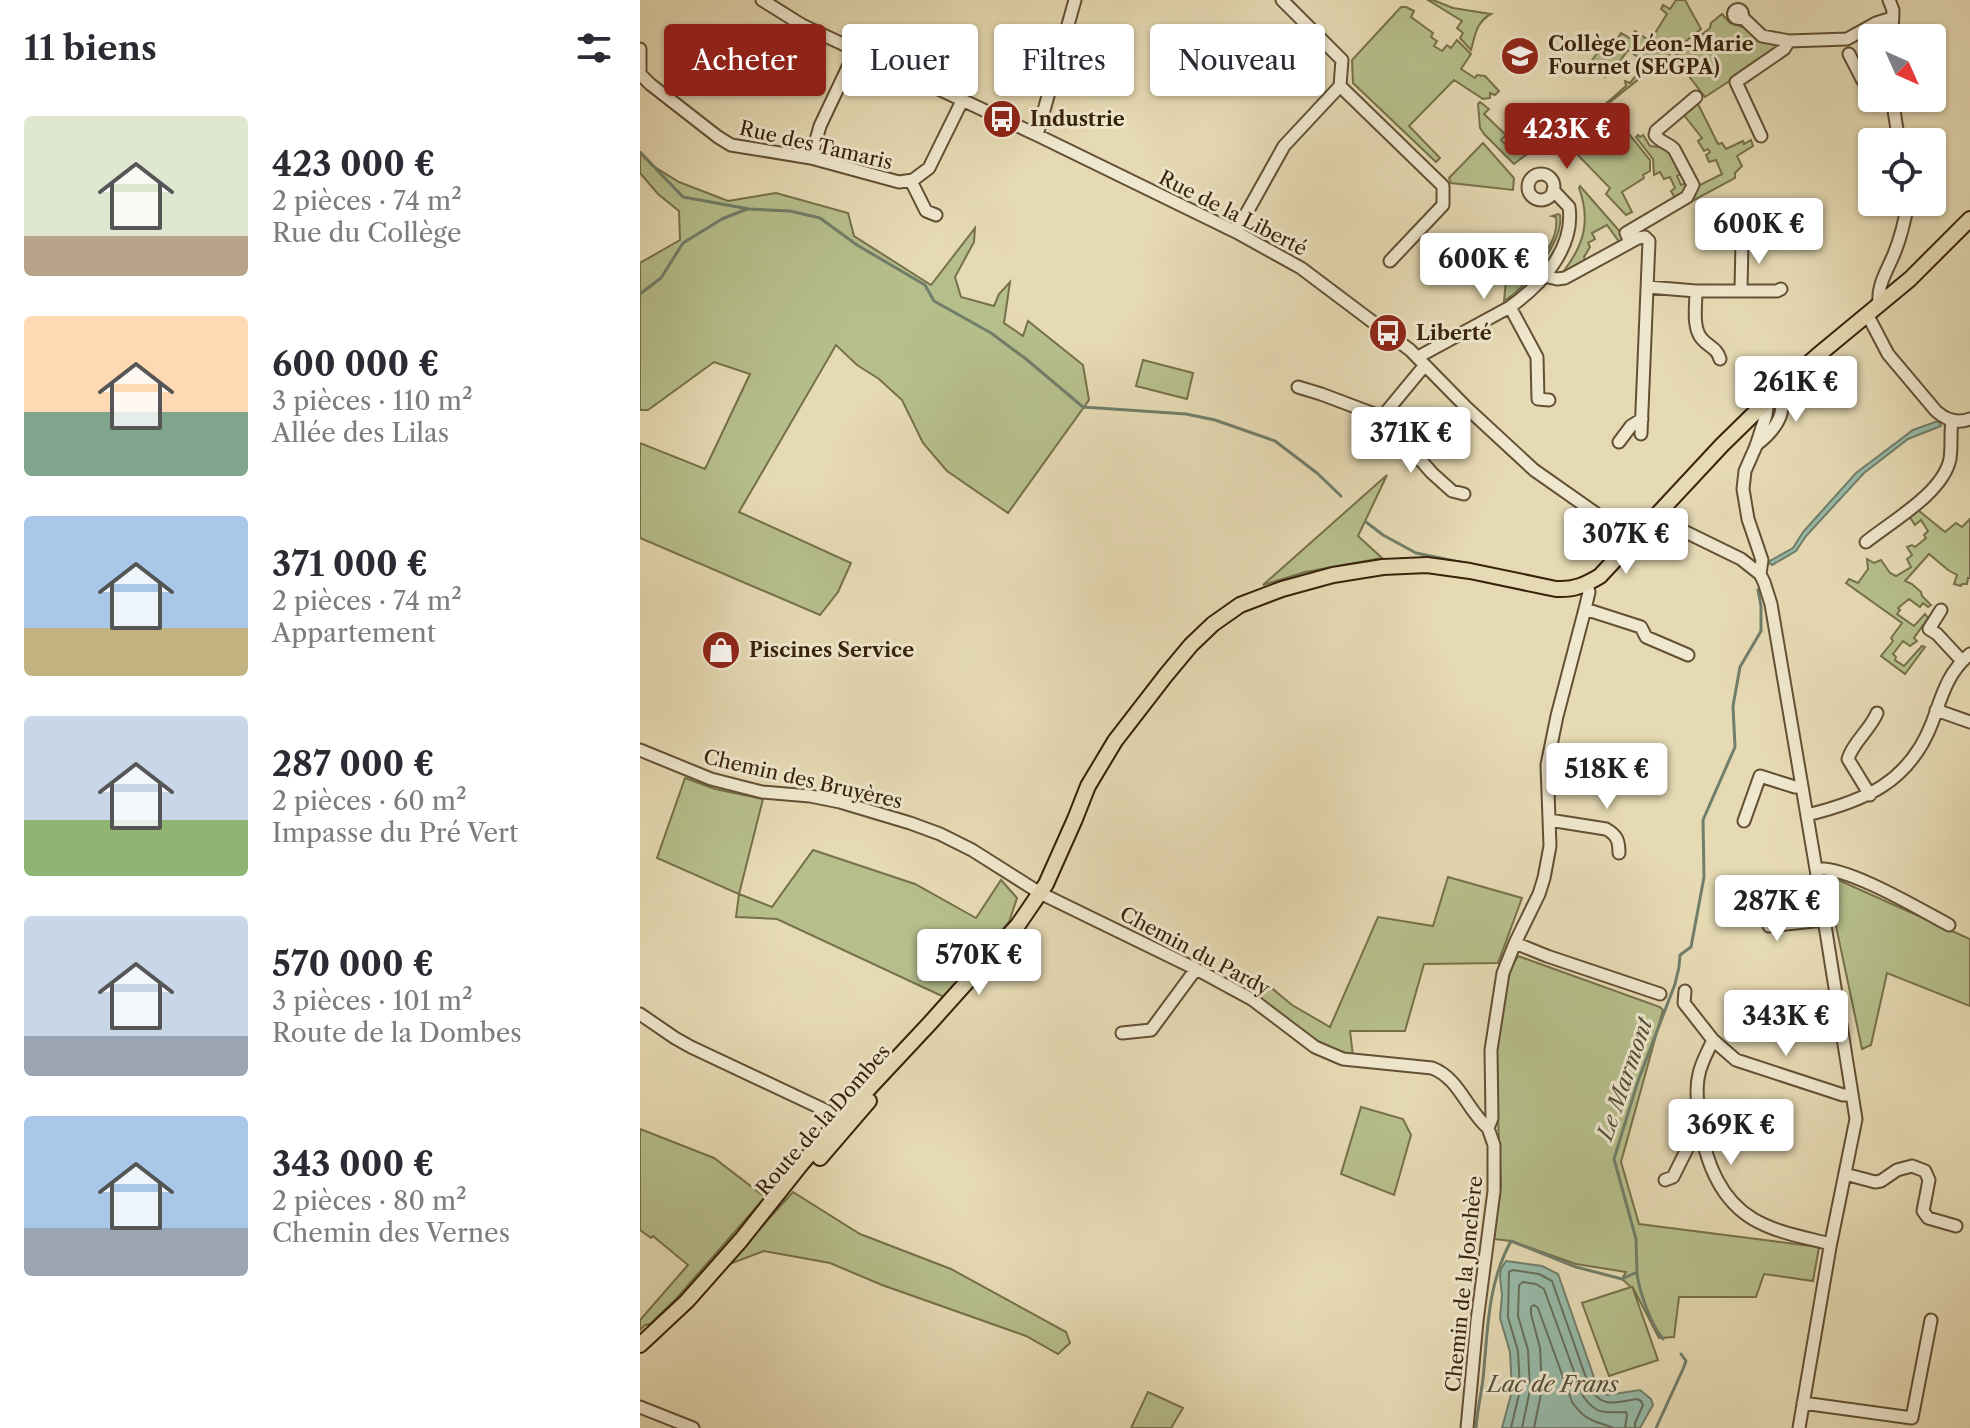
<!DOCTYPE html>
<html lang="fr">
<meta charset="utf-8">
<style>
body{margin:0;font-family:"Libre Caslon Text",serif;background:#f7f7f7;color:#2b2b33;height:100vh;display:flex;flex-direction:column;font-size:30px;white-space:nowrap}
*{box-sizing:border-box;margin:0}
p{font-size:26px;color:#7c7c81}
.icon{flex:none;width:44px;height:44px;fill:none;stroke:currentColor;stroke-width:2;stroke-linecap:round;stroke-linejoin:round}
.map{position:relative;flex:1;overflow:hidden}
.side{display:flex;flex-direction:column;background:#fff;width:640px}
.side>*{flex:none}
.top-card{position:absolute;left:24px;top:24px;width:760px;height:72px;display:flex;gap:16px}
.needle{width:52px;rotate:135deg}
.buttons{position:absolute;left:1218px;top:24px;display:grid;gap:16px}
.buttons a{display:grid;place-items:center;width:88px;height:88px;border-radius:8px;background:#fff;box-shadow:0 2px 6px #0004;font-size:40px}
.price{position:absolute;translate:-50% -68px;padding:0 18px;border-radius:8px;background:#fff;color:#222;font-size:26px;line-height:52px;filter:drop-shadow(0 2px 4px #0008)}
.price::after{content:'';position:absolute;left:50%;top:48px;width:24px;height:18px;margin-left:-12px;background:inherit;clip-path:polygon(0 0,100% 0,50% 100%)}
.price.current{background:#8f2418;color:#fff}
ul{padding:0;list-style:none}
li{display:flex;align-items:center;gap:24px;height:200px;padding:0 24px}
li span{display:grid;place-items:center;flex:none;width:224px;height:160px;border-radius:8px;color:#555}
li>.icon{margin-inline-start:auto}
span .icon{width:96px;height:96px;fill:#fffc;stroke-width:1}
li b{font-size:34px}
h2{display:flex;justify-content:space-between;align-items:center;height:96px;padding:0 24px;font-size:34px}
.pill{padding:0 28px;border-radius:8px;background:#fff;box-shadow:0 2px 6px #0004;font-size:28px;line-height:72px}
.pill.current{background:#8f2418;color:#fff}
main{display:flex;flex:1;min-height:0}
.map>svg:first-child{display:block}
</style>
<main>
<section class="side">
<h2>11 biens<svg class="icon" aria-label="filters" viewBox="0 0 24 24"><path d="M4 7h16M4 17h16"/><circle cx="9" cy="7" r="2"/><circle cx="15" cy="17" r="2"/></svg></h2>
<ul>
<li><span style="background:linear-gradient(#dfe7d0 75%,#b9a48a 0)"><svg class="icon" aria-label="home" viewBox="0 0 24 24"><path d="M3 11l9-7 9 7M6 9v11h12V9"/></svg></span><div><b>423 000 €</b><p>2 pièces · 74 m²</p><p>Rue du Collège</p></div></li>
<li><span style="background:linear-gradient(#ffd9b3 60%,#7fa58c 0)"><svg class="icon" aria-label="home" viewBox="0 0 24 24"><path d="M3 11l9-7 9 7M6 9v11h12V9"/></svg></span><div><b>600 000 €</b><p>3 pièces · 110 m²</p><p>Allée des Lilas</p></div></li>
<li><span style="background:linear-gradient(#a9c7e8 70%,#c2b280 0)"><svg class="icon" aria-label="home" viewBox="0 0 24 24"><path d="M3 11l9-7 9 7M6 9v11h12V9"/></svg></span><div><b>371 000 €</b><p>2 pièces · 74 m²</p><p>Appartement</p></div></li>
<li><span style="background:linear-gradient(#c9d6e8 65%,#8fb573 0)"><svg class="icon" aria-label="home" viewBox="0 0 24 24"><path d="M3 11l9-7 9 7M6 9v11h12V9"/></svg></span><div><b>287 000 €</b><p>2 pièces · 60 m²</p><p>Impasse du Pré Vert</p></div></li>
<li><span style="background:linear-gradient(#c9d6e8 75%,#9aa5b1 0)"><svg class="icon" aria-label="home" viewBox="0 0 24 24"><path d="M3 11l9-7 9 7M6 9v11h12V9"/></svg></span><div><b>570 000 €</b><p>3 pièces · 101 m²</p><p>Route de la Dombes</p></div></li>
<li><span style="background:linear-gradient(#a9c7e8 70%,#9aa5b1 0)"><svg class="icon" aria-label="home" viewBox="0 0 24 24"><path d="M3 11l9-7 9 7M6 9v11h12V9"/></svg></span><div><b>343 000 €</b><p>2 pièces · 80 m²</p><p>Chemin des Vernes</p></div></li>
</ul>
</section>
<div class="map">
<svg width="1330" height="1428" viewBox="0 0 1330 1428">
<rect width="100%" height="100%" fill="#e6dab4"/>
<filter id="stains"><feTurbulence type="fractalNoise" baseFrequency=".0025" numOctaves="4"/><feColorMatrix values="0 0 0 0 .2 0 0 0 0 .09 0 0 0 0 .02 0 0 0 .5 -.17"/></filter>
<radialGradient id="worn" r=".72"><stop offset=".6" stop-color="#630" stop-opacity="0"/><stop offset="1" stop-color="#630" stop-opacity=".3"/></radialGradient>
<!-- green -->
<path fill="#b6bf8c" stroke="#76704b" stroke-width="2" d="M788,0H793L813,8L851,14C836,22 835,36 831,50L820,38L823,33L817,28L822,21Z
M1036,0H1045L1061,29L913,148C914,124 939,123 955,112C966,104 976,95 986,86L985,81L990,83L1006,63L988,50L975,68L972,67L965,77L948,66L958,52L966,57L981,33L990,38L995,31L1010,41L1027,14L1021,9L1023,5L1030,9Z
M766,7L774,11L771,17L793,33L791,37L797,41L794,46L802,51L807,45L811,48L817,40L831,54L821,69L835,78L837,75L845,76L859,91L855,95L850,93V98L843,99L814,80L769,126L800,158L796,162L713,83L712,60L761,7Z
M1082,14L1090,23L1112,30L1138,44L1140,48L1065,97L1034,57L1070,28L1071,23Z
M840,102L849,109L844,114L866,135L861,140L874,152L886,143L892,144L895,148L874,164L844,134L840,128L838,104Z
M1057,102L1078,144L1082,143L1086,149L1103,141L1104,144L1111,140L1113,146L1097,156L1102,166L1095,173V178L1030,213L1051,197L1060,185L1082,174L1076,160L1069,162L1066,155L1070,152L1068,149L1064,151L1058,141L1062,138L1043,114Z
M969,109L1010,160V171L1003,175L1004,178L982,192L992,212L986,215L966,194L970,188L934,151L922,158L918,152Z
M998,135L1000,137L1003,135L1010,146L1027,148L1042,173L1037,176L1041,185L1047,183L1049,190L1035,198L1031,191L1035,188L1030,177L1024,179L1020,172L1014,175L1013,159L996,137Z
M843,143L874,178L873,190L811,183L809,178Z
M0,153L13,166L39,182L88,201L136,193L208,213L214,236L291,285L335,228L334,242L315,277L321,297L354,306L359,294L370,282L364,323L383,336L388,321L443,365L449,400L368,513L307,471L283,443L262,400L239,379L217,365L196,345L99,512L211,563L198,592L180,615L0,538V443L65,469L110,374L74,362L8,410H0V263L40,240L39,211L18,194L0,173Z
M940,186L982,234L983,239L980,243L967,225L952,233L955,239L948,243L950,247L944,257L945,261L926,272H923C944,245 951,221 939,188Z
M918,214L920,215C924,241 886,288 864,301L867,270L889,274C902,257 919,240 916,217L912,216Z
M503,360L553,373L547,399L496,386Z
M747,475L718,536L742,558L665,572L623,585Z
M1278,510L1305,532L1316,523L1322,527L1330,519V578H1328L1327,584H1322L1321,586L1314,584L1317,575L1308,570L1289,554L1265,581L1272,584L1281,592L1282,596L1291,605L1288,607L1283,603L1280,607L1269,599L1258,608L1260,610L1257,614L1274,626L1285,614L1288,618L1274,638L1277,641L1270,646L1263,641L1253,654L1256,657L1255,660L1264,666L1282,646L1285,647L1265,674L1241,656L1253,641L1251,638L1262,623L1206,583L1209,579L1218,583L1228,569L1227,559L1234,563L1241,560L1250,573L1256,576L1271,567L1267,559L1272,555L1267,547L1272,545L1275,547L1286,538L1284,535L1288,531L1281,520L1275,525L1269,516Z
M45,778L75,789L123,799L99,894L132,907L173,850L275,884L336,918L361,880L377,898L369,922L304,997L137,919L96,917L99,894L17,858Z
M1185,874L1330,939V1006L1247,973L1231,1045L1222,1049Z
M808,877L882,898L858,963L784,964L765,1031H710L713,1056L674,1043L630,1005L598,984L628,985L652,1005L690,1027L738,917L793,926Z
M878,956L1020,1007L1023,1010L981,1162L999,1224L1179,1247L1173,1281L1124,1274L1116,1297H1039L1034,1337L1019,1338L992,1286L1018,1360L969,1376L942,1303L991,1287L982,1279L986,1272L936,1264L871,1241L854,1239L861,1186L855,1051L869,972Z
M721,1107L763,1119L771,1135L754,1195L701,1174Z
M0,1129L74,1158L125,1197L36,1299L10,1324L5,1325L0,1330V1320L48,1265L13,1236L11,1238L0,1230Z
M153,1192L220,1234L311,1269L426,1332L430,1343L418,1354L386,1336L242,1285L190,1263L124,1251L87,1265Z
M508,1392L543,1408L531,1428H491Z"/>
<!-- water -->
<path fill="#97bbaa" stroke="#717e6a" stroke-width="2" d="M1298,421L1301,426L1268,439L1224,473L1166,536L1156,551L1132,565L1128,562L1153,548L1163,532L1216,473L1273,430Z
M866,1261L902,1266L918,1274L957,1386L967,1395L1000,1390L1011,1399L1013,1405L1000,1428H862L872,1391L870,1352L860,1318L862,1295L860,1277L861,1269Z"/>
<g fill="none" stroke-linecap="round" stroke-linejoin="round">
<!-- shore -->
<path stroke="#676e5a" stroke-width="2" d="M871,1428L880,1390L878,1351L868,1317L869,1272L873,1270L899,1274L912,1281L950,1389C964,1409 976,1402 997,1399L1001,1401L1003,1405L995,1423V1428
M882,1428L890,1390L888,1350L878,1316L879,1285L883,1282L896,1284L904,1289L943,1396C957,1416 965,1412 986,1412L987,1415L985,1428
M894,1428L902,1389L900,1348L891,1314V1307L894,1305L898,1308L932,1402C946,1422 954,1420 973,1428"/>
<!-- stream -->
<path stroke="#717e6a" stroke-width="3" d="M0,152L43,197L109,209L150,211L180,218L217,245L285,285L294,301L351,333L386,359L443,407L546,414L575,420L635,441L677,473L701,496
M0,294L21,278L43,243L82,219L107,209
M726,522L743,535L776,553L824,563
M997,1273C999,1291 1011,1325 1023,1339
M836,1428C837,1412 841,1395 843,1379C848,1330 847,1285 871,1241L936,1267L982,1279L997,1272L996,1239L974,1159L998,1081L1035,984L1039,967L1040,955L1051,947L1064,877L1063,820L1095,747L1093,706L1100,667L1121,631V606L1118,590
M1016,1428L1043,1369L1046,1361L1041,1354"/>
<defs>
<path id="minor" d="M122,0L162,25L397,135L596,232L661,268L770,350L827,408L894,470L961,517L997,536
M642,0L702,60L700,86
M1249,0L1253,10L1252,38
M1093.5 14a4.5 4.5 0 1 1 9 0a4.5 4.5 0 1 1-9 0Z
M1101,16L1122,36L1149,41L1207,39L1236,23L1252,18
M0,49V72
M1209,54L1223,81L1232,88
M0,74L10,84L78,137L91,145L171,158L259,182L273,180L289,168L322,101
M700,86L803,186V205L750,261
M1252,98L1259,142
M397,135L435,0
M1121,136L1096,82L1144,49L1149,41
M171,158L180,126L216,50
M888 187a13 13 0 1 1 26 0a13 13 0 1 1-26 0Z
M271,181L286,211L296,215
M596,232L644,146L700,86
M990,242L986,233L1047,197L1053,185L1034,149C1028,143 1020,142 1015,135L1016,131L1056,97
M904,276L917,279L925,278L998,238L1005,237L1009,241L1001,434
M1008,287L1056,291H1137L1141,289
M1056,291C1056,306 1052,328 1062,339C1069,347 1077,348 1080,359
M1101,291L1102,241
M1239,304C1237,285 1247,271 1254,254C1261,237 1265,220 1268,202
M870,307L897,357L898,399L909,400
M1227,314L1248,354L1296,411C1306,420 1317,424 1330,419
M778,357L870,307C901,285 935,248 929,207L913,190
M658,387L681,394L742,417L785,365
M1128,400L1126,415L1116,446L1105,471L1103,489L1108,519L1122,560L1120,574L1124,582L1131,604L1176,869L1216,1119L1190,1247L1159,1428
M742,417L792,473L812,491L824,494
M979,442L991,426L1002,419
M1116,445C1131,434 1152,411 1136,393
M1015,517L1101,559L1120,574
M1226,542C1252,521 1303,493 1310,459C1312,446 1310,433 1312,421
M945,609L1001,627L1006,637L1048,655
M1301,610L1289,629L1297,634L1322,661
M1296,710L1330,722
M911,748L1012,774
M0,750L71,779L122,792L170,796L200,802L270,823L300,834L332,850L400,893L556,969L613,1000L675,1047L703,1059L792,1068C819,1078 827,1110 848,1128
M1008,787L1017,756
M1230,795L1208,759C1213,742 1230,730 1237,713
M1167,815C1224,801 1269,783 1292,723C1302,696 1307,673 1330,654
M909,820L966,829C977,835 979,841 979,853
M1104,821L1120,776L1155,787L1161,786
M1176,869C1206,865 1281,910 1309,925
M1125,910L1129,926L1183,920
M875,943L907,956L1020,994
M1045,991L1044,1003L1073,1040L1096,1060L1203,1095H1212
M0,1014L35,1038L51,1047L187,1111L202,1125
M482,1033L511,1030L556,969
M1073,1040C1068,1051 1061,1063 1059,1074C1055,1089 1058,1103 1059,1118C1064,1156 1078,1198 1113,1219C1137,1233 1164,1237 1190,1244
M1205,1174L1235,1182L1241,1181L1257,1170L1272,1166L1285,1171L1289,1180L1283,1211L1288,1218L1316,1226
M1025,1180L1033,1177L1052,1139L1061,1131
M1163,1403L1272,1418L1291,1320
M0,1407L53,1428
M827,1428L837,1321L854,1191V1145L848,1128L852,1118L851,1050L863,973L875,943L899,894L904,878L910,846L907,765L917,716L945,609L949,592L947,585"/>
<path id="major" d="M180,1158L229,1101
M0,1345L47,1301L101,1240L163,1162L204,1115L291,1022L378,925L406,884L435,819L448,786L475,741L526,675L551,645L573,624L600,605L642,589L693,575L743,567L787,565L830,571L916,589C934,590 945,585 960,576L1082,445L1128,400L1177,356L1270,279L1330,219"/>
</defs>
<!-- minor casing -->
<use href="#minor" stroke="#635034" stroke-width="15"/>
<!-- major casing -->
<use href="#major" stroke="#37220a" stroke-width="18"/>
<!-- minor -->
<use href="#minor" stroke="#efe7ce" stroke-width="11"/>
<!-- major -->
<use href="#major" stroke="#e6dab4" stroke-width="14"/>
</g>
<!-- icons -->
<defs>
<symbol id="school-disc" viewBox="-11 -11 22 22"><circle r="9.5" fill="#8f2418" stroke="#efe7ce"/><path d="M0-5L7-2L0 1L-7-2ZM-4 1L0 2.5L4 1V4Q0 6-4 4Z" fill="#fff"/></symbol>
<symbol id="bus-disc" viewBox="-11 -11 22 22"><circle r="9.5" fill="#8f2418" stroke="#efe7ce"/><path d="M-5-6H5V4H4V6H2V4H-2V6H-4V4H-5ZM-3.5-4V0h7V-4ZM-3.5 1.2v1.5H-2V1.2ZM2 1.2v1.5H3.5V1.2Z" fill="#fff"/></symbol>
<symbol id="shop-disc" viewBox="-11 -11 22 22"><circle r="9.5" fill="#8f2418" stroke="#efe7ce"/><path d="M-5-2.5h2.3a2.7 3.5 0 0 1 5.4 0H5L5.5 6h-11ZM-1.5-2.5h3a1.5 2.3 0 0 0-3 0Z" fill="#fff"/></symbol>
</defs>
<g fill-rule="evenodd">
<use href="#school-disc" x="858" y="34" width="44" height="44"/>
<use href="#bus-disc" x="340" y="97" width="44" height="44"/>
<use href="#bus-disc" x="726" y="311" width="44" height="44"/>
<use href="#shop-disc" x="59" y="628" width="44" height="44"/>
</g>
<g text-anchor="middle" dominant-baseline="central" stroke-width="6" stroke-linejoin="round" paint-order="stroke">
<!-- poi labels -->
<g font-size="20" font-weight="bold" fill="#37220a" stroke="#efe7ce" text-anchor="start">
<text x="908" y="44">Collège Léon-Marie<tspan x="908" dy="23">Fournet (SEGPA)</tspan></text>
<text x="390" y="119">Industrie</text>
<text x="776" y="333">Liberté</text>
<text x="109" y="650">Piscines Service</text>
</g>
<!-- street labels -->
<g font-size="20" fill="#37220a" stroke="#efe7ce">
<text transform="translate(176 145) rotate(13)">Rue des Tamaris</text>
<text transform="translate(593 213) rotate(27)">Rue de la Liberté</text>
<text transform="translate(163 779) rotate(13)">Chemin des Bruyères</text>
<text transform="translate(555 951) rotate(28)">Chemin du Pardy</text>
<text transform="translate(183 1120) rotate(-49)">Route de la Dombes</text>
<text transform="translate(824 1284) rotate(-84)">Chemin de la Jonchère</text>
</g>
<!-- water labels -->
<g font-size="22" font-style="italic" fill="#54503a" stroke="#efe7ce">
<text transform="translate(985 1079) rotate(-71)">Le Marmont</text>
<text x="913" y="1384">Lac de Frans</text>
</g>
</g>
<rect width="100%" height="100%" filter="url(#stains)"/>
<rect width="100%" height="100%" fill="url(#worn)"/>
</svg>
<div class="buttons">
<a><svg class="needle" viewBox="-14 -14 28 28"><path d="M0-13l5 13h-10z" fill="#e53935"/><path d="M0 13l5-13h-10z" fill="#7c7c81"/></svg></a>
<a><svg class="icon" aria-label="locate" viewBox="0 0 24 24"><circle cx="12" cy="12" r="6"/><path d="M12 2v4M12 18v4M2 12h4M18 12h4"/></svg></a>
</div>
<b class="price current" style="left:927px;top:171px">423K €</b>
<b class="price" style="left:1119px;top:266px">600K €</b>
<b class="price" style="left:844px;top:301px">600K €</b>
<b class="price" style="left:1156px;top:424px">261K €</b>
<b class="price" style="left:771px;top:475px">371K €</b>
<b class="price" style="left:986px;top:576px">307K €</b>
<b class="price" style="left:967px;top:811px">518K €</b>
<b class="price" style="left:1137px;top:943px">287K €</b>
<b class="price" style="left:339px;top:997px">570K €</b>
<b class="price" style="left:1146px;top:1058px">343K €</b>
<b class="price" style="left:1091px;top:1167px">369K €</b>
<div class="top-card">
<a class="pill current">Acheter</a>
<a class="pill">Louer</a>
<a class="pill">Filtres</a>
<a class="pill">Nouveau</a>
</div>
</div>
</main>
